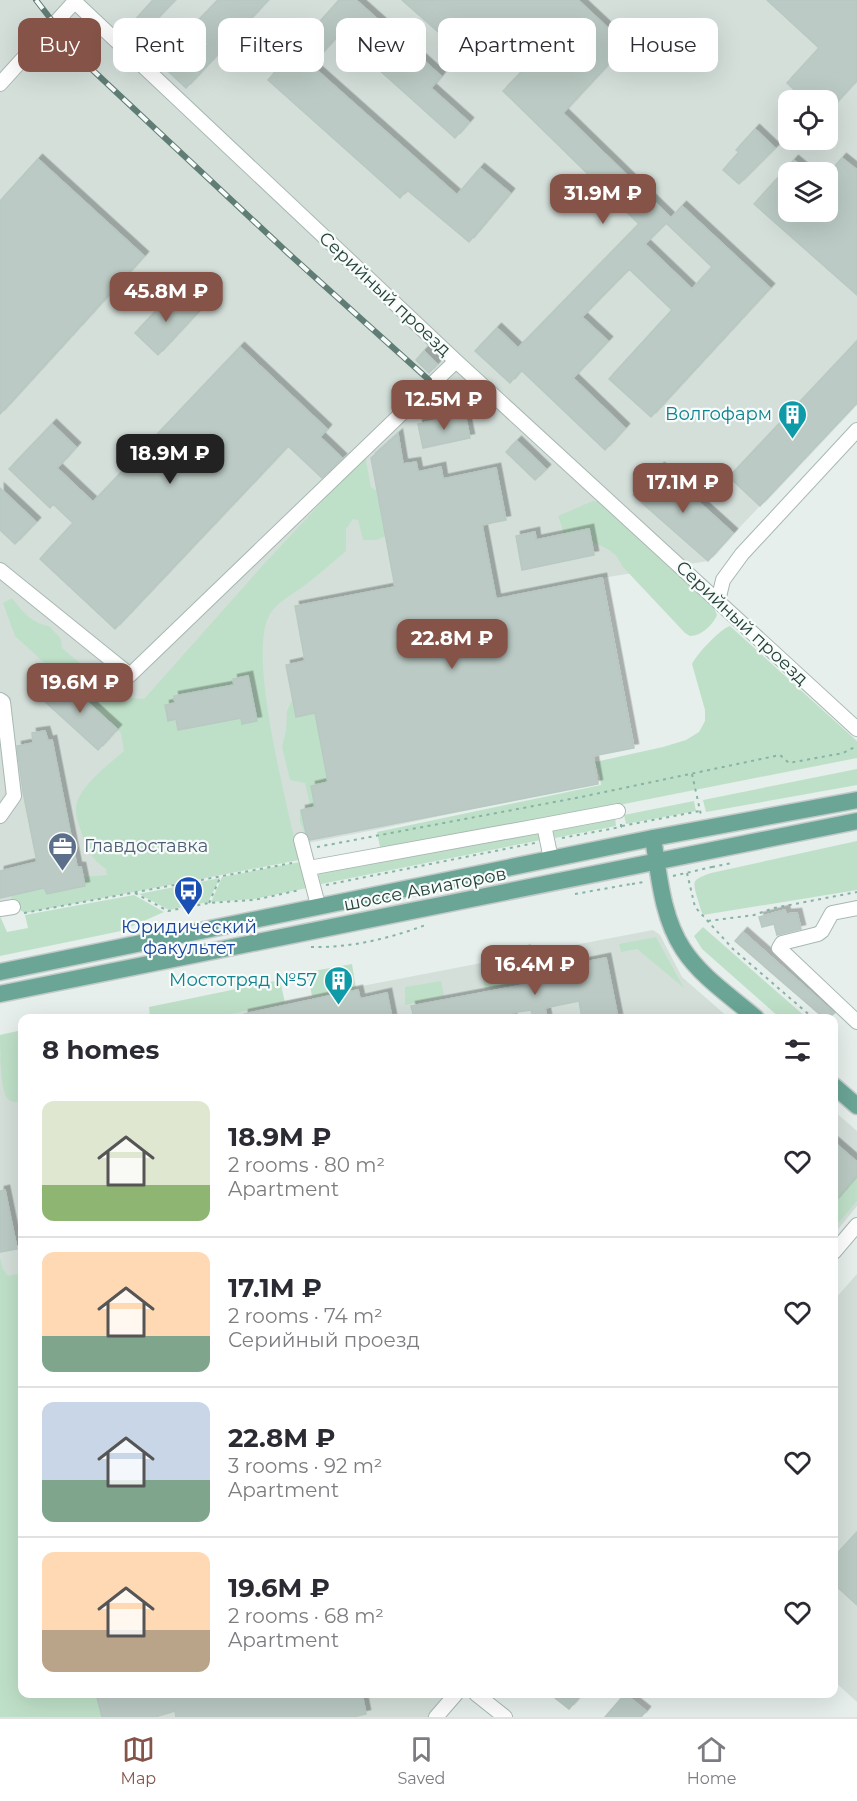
<!DOCTYPE html>
<meta charset="utf-8">
<style>
body{margin:0;font-family:Montserrat,sans-serif;background:#f2f2f3;color:#2b2b33;height:100vh;display:flex;flex-direction:column;font-size:22px;white-space:nowrap}
*{box-sizing:border-box;margin:0}
p{font-size:20px;color:#7c7c81}
.icon{flex:none;width:33px;height:33px;fill:none;stroke:currentColor;stroke-width:2;stroke-linecap:round;stroke-linejoin:round}
.map{position:relative;flex:1;overflow:hidden}
.side{position:absolute;left:18px;top:1014px;width:820px;height:684px;display:flex;flex-direction:column;background:#fff;border-radius:12px;box-shadow:0 6px 24px #0002}
.side>*{flex:none}
.top-card{position:absolute;left:18px;top:18px;width:822px;height:54px;display:flex;gap:12px}
.fabs{position:absolute;left:778px;top:90px;display:grid;gap:12px}
.fabs a{display:grid;place-items:center;width:60px;height:60px;border-radius:12px;background:#fff;box-shadow:0 6px 24px #0002;font-size:30px}
.price{position:absolute;translate:-50% -51px;padding:0 14px;border-radius:12px;background:#855347;color:#fff;font-size:20px;line-height:39px;filter:drop-shadow(0 2px 3px #0008)}
.price::after{content:'';position:absolute;left:50%;top:36px;width:18px;height:14px;margin-left:-9px;background:inherit;clip-path:polygon(0 0,100% 0,50% 100%)}
.price.active{background:#222;color:#fff}
ul{padding:0;list-style:none}
li{display:flex;align-items:center;gap:18px;height:150px;padding:0 24px}
li+li{border-top:2px solid #e1e1e2}
li span{display:grid;place-items:center;flex:none;width:168px;height:120px;border-radius:12px;color:#555}
li>.icon{margin-inline-start:auto}
span .icon{width:72px;height:72px;fill:#fffc;stroke-width:1}
li b{font-size:26px}
h2{display:flex;justify-content:space-between;align-items:center;height:72px;padding:0 24px;font-size:26px}
.pill{padding:0 21px;border-radius:12px;background:#fff;box-shadow:0 6px 24px #0002;font-size:21px;line-height:54px}
.pill.active{background:#855347;color:#fff}
.menu{display:flex;justify-content:space-around;align-items:center;height:84px;border-top:2px solid #e1e1e2;background:#fff;font-size:16px;color:#7c7c81}
.menu a{display:grid;justify-items:center;gap:3px}
.menu .active{color:#855347}
.map>svg:first-child{display:block}
</style>
<div class="map">
<svg width="857" height="1717" viewBox="0 0 857 1717">
<defs>
<filter id="shadow"><feDropShadow dx="4.5" dy="-4.5" stdDeviation="0" flood-color="#0004"/></filter>
</defs>
<rect width="100%" height="100%" fill="#e6efeb"/>
<!-- built -->
<path fill="#d4dfda" fill-rule="evenodd" d="M0,0H857V403L708,561L602,578L634,748L593,756L599,783L374,830L0,903ZM789,100H828V140H789ZM789,172H828V212H789Z
M653,930L660,935L682,977L729,1018H195Z
M22,1052V1386L0,1310V1056Z
M834,1111L857,1131V1206L834,1234Z
M857,1274V1702L834,1681V1300Z
M116,1694H456L436,1717H116Z"/>
<!-- green -->
<path fill="#bfe0c8" d="M365,456L371,487L377,491L386,536L377,540H363L358,520L353,519L346,529V551C332,563 318,575 304,586C292,595 276,602 269,616C247,658 289,810 299,860L25,913L13,906L11,895L44,888L85,886L83,877L107,875L106,869C91,859 86,848 81,831C79,824 75,815 76,808C77,788 109,764 124,751L121,733L15,636L3,603L12,598C22,611 33,624 49,626L61,639L62,648L80,663L93,669L103,682L130,698L144,699L264,564Z
M593,501L602,502L714,608L717,615C713,625 701,636 690,636L685,633L622,566C616,551 606,548 592,542L589,529L562,534L563,530L558,516Z
M730,626L857,741V758L381,852L377,832L601,785L600,778L595,762L663,747L686,740L699,732L705,721V710L692,664C697,654 720,629 730,626Z
M293,698L296,717L315,713L328,782L311,786L315,807L301,810L308,841L300,822V810L310,805L305,783L290,780L282,747L286,731L287,711Z
M857,769V785L706,812L703,800Z
M694,801L696,811L626,824L624,815Z
M615,816L616,826L555,838L552,827Z
M538,830L541,840L321,884L318,873Z
M857,841V890L703,915C700,909 699,903 697,897C692,879 693,880 711,873Z
M300,862L307,888L254,899L211,902L222,877Z
M220,878L208,902L169,910L139,894Z
M134,895L164,912L121,931L0,956V916L7,932L28,928L25,915Z
M703,927L807,1018H780L702,949L694,936Z
M656,937L684,988L637,949L621,952L619,944Z
M550,960L553,976L485,989L482,973Z
M352,964L356,989L312,997L308,972Z
M280,980L285,1003L210,1018H150L149,1007Z
M441,981L444,996L405,1005V987Z
M22,1030V1101C17,1102 12,1103 8,1099C0,1092 0,1048 0,1035Z
M857,1176V1201L834,1228V1203Z
M0,1258L3,1269L8,1276L17,1274L22,1278V1694H116V1717H0Z"/>
<!-- building -->
<path fill="#bbcac4" stroke="#b8c9c2" stroke-width="1.5" fill-rule="evenodd" filter="url(#shadow)" d="M153,0H175L152,24L161,32L158,36L189,64L208,44L191,28L218,0H268L186,88L125,31Z
M339,0H356L441,76L431,88L469,122L455,138L339,34L311,65L457,195L480,168L510,193L469,242L407,190L400,198L268,80Z
M402,0H578L626,45L563,113L671,218L682,206L770,288L651,417L609,379L672,310L629,269L582,317L608,341L573,378L625,428L605,450L521,370L510,383L475,351L497,328L518,348L639,224L503,91L530,63L488,24L462,53ZM666,223L712,267L692,289L645,244Z
M767,0H857V80L833,106L828,100H805L787,83L819,48Z
M755,129L775,148L739,184L723,170L739,152L736,150Z
M842,158L857,170V295L754,204L794,160L808,172H789V212H828V174Z
M38,159L144,256L0,414V201Z
M175,291L198,312L158,355L135,333Z
M857,341V403L760,506L729,477Z
M240,347L327,429L320,437L342,458L322,478L288,446L115,629L40,559L73,523L53,504L50,508L9,469L52,424L76,447L57,468L93,502Z
M424,351L437,364L429,373L416,360Z
M465,414L470,438L423,448L418,424Z
M398,434L403,464L416,462L418,472L441,467L443,479L496,468L506,520L482,525L496,599L602,578L634,748L593,756L598,784L310,840L306,833L301,810L315,807L311,786L328,782L315,713L296,717L286,665L305,661L295,606L395,587L371,458Z
M517,441L546,469L535,480L506,452Z
M660,467L733,533L708,561L633,495Z
M0,488L36,522L15,544L0,530Z
M589,529L594,555L522,570L516,536L535,532L536,540Z
M248,676L257,721L242,724L241,718L178,730L176,719L168,721L165,705L175,703L174,696L234,685L233,679Z
M61,678L117,729L98,750L42,699Z
M45,731L48,741L52,740L77,867H81L85,886L47,894L44,888L0,898V871L37,862L23,792L17,746L33,743L32,733Z
M785,910L786,914L797,913L801,929L777,935L774,924L762,927L759,917Z
M743,932L834,1013L829,1018H824L735,941Z
M525,949L537,983L557,979L556,976L571,973L570,965L606,958L618,1018H582L579,1001L545,1008L547,1018H533L531,1010L511,1013L512,1018H414L411,1006L523,985Z
M358,990L360,999L387,993L392,1018H244V1014Z
M834,1142L857,1162V1175L834,1202Z
M5,1190L17,1249L0,1252V1191Z
M857,1532V1605L834,1584V1557Z
M96,1694H154L155,1698L176,1694H362L366,1714L353,1717H176L175,1711L155,1717H102Z
M550,1694H582L569,1709Z
M625,1694L646,1711L641,1717H605Z"/>
<g fill="none" stroke-linecap="round" stroke-linejoin="round">
<defs>
<path id="minor" d="M75,2L456,361L857,729
M0,84L76,0
M0,570L130,675L456,361
M718,601L723,580L742,554L857,430
M0,700L3,702L14,796L0,816
M544,825L618,811
M301,840L318,905
M309,868L544,825L551,859
M857,908L832,913L822,931L818,934L782,943L779,948L857,1022
M0,909L13,907
M834,1252L857,1225
M476,1694L505,1717
M436,1717L456,1694"/>
<path id="major" d="M653,838C659,875 662,917 683,949C701,977 732,997 756,1018
M0,972L653,838L857,800
M0,994L857,821
M834,1086L857,1106"/>
</defs>
<!-- minor casing -->
<use href="#minor" stroke="#a8b8b2" stroke-width="16"/>
<!-- major casing -->
<use href="#major" stroke="#c2cac8" stroke-width="19"/>
<!-- path -->
<path stroke="#86b3a5" stroke-width="2" stroke-dasharray="3 4.5" stroke-linecap="butt" d="M692,774L701,815
M622,826L700,811
M562,838L621,827V824
M317,847L581,797L780,755L789,763L843,753L857,746
M712,867L732,863
M687,873L695,907L733,949L813,1018
M673,876L712,867L711,865
M632,884L644,882
M326,885L535,843
M135,893L168,911L209,903L254,900L300,890
M575,894L631,884
M209,903L220,878
M24,913L292,863
M708,921L754,915L774,908L857,892
M311,947C351,948 392,938 428,924"/>
<!-- minor -->
<use href="#minor" stroke="#fff" stroke-width="14"/>
<!-- major -->
<use href="#major" stroke="#6aa596" stroke-width="16"/>
<defs>
<path id="rail" d="M36,0L84,62L288,253L429,380"/>
</defs>
<!-- rail casing -->
<use href="#rail" stroke="#5f7d75" stroke-width="6"/>
<!-- rail -->
<use href="#rail" stroke="#f7fbf9" stroke-width="4" stroke-dasharray="11" stroke-linecap="butt"/>
</g>
<!-- icons -->
<defs>
<symbol id="building-pin" viewBox="-11 -11 22 30"><path d="M0 17L-7.5 6A9.5 9.5 0 1 1 7.5 6Z" fill="#0f9aa8" stroke="#f7fbf9"/><path d="M-4-6H4V6H1V3H-1V6H-4ZM-2.5-4.3h1.7v1.8h-1.7ZM.8-4.3h1.7v1.8H.8ZM-2.5-1h1.7V.8h-1.7ZM.8-1h1.7V.8H.8Z" fill="#fff"/></symbol>
<symbol id="office-pin" viewBox="-11 -11 22 30"><path d="M0 17L-7.5 6A9.5 9.5 0 1 1 7.5 6Z" fill="#5c6f8a" stroke="#f7fbf9"/><path d="M-6-3h4V-5.5h4V-3h4V5H-6ZM-1-4.5V-3h2v-1.5ZM-6 0V1H6V0Z" fill="#fff"/></symbol>
<symbol id="bus-pin" viewBox="-11 -11 22 30"><path d="M0 17L-7.5 6A9.5 9.5 0 1 1 7.5 6Z" fill="#1a4fb4" stroke="#f7fbf9"/><path d="M-5-6H5V4H4V6H2V4H-2V6H-4V4H-5ZM-3.5-4V0h7V-4ZM-3.5 1.2v1.5H-2V1.2ZM2 1.2v1.5H3.5V1.2Z" fill="#fff"/></symbol>
</defs>
<g fill-rule="evenodd">
<use href="#building-pin" x="776" y="398" width="33" height="45"/>
<use href="#office-pin" x="46" y="830" width="33" height="45"/>
<use href="#bus-pin" x="172" y="874" width="33" height="45"/>
<use href="#building-pin" x="322" y="964" width="33" height="45"/>
</g>
<g text-anchor="middle" dominant-baseline="central" stroke-width="4.5" stroke-linejoin="round" paint-order="stroke">
<!-- street labels -->
<g font-size="18" fill="#24423a" stroke="#f7fbf9">
<text transform="translate(385 294) rotate(43)">Серийный проезд</text>
<text transform="translate(742 623) rotate(43)">Серийный проезд</text>
<text transform="translate(425 889) rotate(-11)">шоссе Авиаторов</text>
</g>
<!-- culture labels -->
<g font-size="18" fill="#0d838f" stroke="#f7fbf9" text-anchor="end">
<text x="772" y="414">Волгофарм</text>
<text x="317" y="980">Мостотряд №57</text>
</g>
<!-- service labels -->
<g font-size="18" fill="#4e5e75" stroke="#f7fbf9" text-anchor="start">
<text x="84" y="846">Главдоставка</text>
</g>
<!-- transit labels -->
<g font-size="18" fill="#164399" stroke="#f7fbf9">
<text x="189" y="927">Юридический<tspan x="189" dy="21">факультет</tspan></text>
</g>
</g>
</svg>
<div class="fabs">
<a><svg class="icon" aria-label="locate" viewBox="0 0 24 24"><circle cx="12" cy="12" r="6"/><path d="M12 2v4M12 18v4M2 12h4M18 12h4"/></svg></a>
<a><svg class="icon" aria-label="layers" viewBox="0 0 24 24"><path d="M12 4l9 5-9 5-9-5zM3 14l9 5 9-5"/></svg></a>
</div>
<b class="price" style="left:603px;top:225px">31.9M ₽</b>
<b class="price" style="left:166px;top:323px">45.8M ₽</b>
<b class="price" style="left:444px;top:431px">12.5M ₽</b>
<b class="price active" style="left:170px;top:485px">18.9M ₽</b>
<b class="price" style="left:683px;top:514px">17.1M ₽</b>
<b class="price" style="left:452px;top:670px">22.8M ₽</b>
<b class="price" style="left:80px;top:714px">19.6M ₽</b>
<b class="price" style="left:535px;top:996px">16.4M ₽</b>
<div class="top-card">
<a class="pill active">Buy</a>
<a class="pill">Rent</a>
<a class="pill">Filters</a>
<a class="pill">New</a>
<a class="pill">Apartment</a>
<a class="pill">House</a>
</div>
<section class="side">
<h2>8 homes<svg class="icon" aria-label="filters" viewBox="0 0 24 24"><path d="M4 7h16M4 17h16"/><circle cx="9" cy="7" r="2"/><circle cx="15" cy="17" r="2"/></svg></h2>
<ul>
<li><span style="background:linear-gradient(#dfe7d0 70%,#8fb573 0)"><svg class="icon" aria-label="home" viewBox="0 0 24 24"><path d="M3 11l9-7 9 7M6 9v11h12V9"/></svg></span><div><b>18.9M ₽</b><p>2 rooms · 80 m²</p><p>Apartment</p></div><svg class="icon" aria-label="heart" viewBox="0 0 24 24"><path d="M12 20l-8-8c-3-5 5-10 8-4 3-6 11-1 8 4z"/></svg></li>
<li><span style="background:linear-gradient(#ffd9b3 70%,#7fa58c 0)"><svg class="icon" aria-label="home" viewBox="0 0 24 24"><path d="M3 11l9-7 9 7M6 9v11h12V9"/></svg></span><div><b>17.1M ₽</b><p>2 rooms · 74 m²</p><p>Серийный проезд</p></div><svg class="icon" aria-label="heart" viewBox="0 0 24 24"><path d="M12 20l-8-8c-3-5 5-10 8-4 3-6 11-1 8 4z"/></svg></li>
<li><span style="background:linear-gradient(#c9d6e8 65%,#7fa58c 0)"><svg class="icon" aria-label="home" viewBox="0 0 24 24"><path d="M3 11l9-7 9 7M6 9v11h12V9"/></svg></span><div><b>22.8M ₽</b><p>3 rooms · 92 m²</p><p>Apartment</p></div><svg class="icon" aria-label="heart" viewBox="0 0 24 24"><path d="M12 20l-8-8c-3-5 5-10 8-4 3-6 11-1 8 4z"/></svg></li>
<li><span style="background:linear-gradient(#ffd9b3 65%,#b9a48a 0)"><svg class="icon" aria-label="home" viewBox="0 0 24 24"><path d="M3 11l9-7 9 7M6 9v11h12V9"/></svg></span><div><b>19.6M ₽</b><p>2 rooms · 68 m²</p><p>Apartment</p></div><svg class="icon" aria-label="heart" viewBox="0 0 24 24"><path d="M12 20l-8-8c-3-5 5-10 8-4 3-6 11-1 8 4z"/></svg></li>
</ul>
</section>
</div>
<nav class="menu">
<a class="active"><svg class="icon" aria-label="map" viewBox="0 0 24 24"><path d="M3 6l6-2 6 2 6-2v14l-6 2-6-2-6 2zM9 4v14M15 6v14"/></svg>Map</a>
<a><svg class="icon" aria-label="saved" viewBox="0 0 24 24"><path d="M7 4h10v16l-5-4-5 4z"/></svg>Saved</a>
<a><svg class="icon" aria-label="home" viewBox="0 0 24 24"><path d="M3 11l9-7 9 7M6 9v11h12V9"/></svg>Home</a>
</nav>
